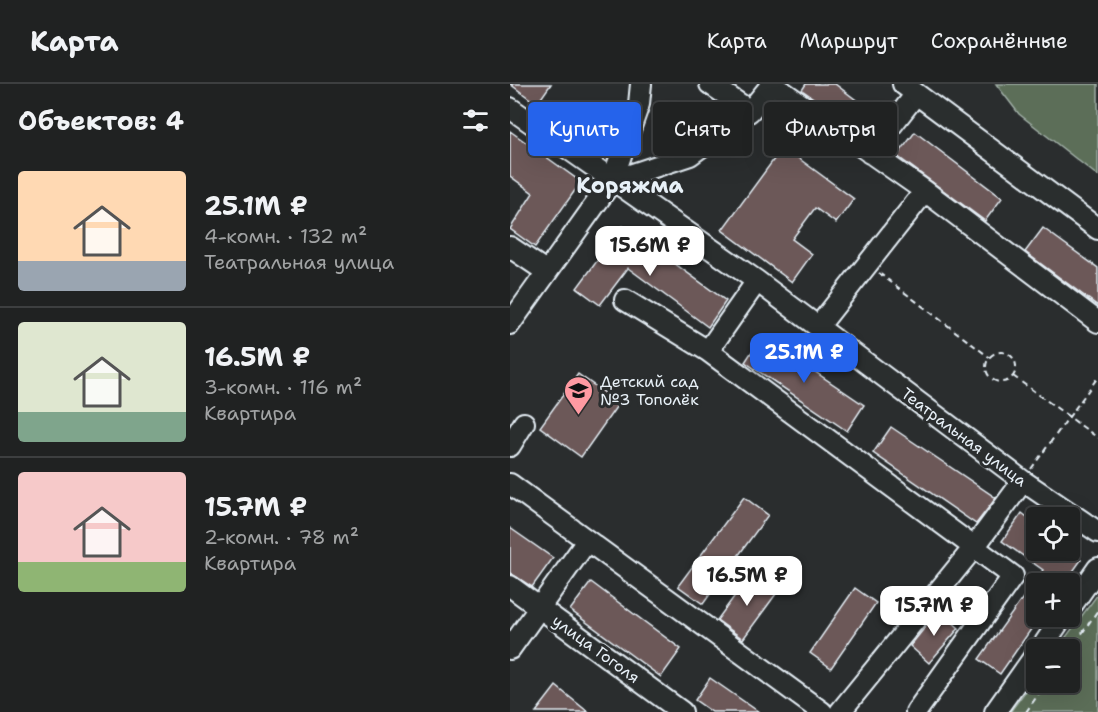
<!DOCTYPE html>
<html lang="ru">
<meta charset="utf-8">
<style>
body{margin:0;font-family:"Shantell Sans",sans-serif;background:#282a2a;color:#f1f3f6;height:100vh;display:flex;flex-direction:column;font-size:22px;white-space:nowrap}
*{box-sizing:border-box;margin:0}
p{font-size:20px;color:#a2a4a5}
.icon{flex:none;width:33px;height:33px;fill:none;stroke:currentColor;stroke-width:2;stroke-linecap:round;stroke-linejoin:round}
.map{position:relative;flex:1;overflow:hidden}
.sheet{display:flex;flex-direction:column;background:#202222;width:510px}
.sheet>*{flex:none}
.guide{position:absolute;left:18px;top:18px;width:480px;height:54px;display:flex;gap:12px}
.fabs{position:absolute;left:516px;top:423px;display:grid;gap:12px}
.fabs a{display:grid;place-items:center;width:54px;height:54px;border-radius:6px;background:#202222;box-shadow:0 6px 24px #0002,0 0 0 2px #3d3f40;font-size:30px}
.price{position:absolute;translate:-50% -51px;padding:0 14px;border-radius:12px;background:#fff;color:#222;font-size:20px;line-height:39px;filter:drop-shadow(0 2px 3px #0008)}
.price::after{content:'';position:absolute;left:50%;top:36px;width:18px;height:14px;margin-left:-9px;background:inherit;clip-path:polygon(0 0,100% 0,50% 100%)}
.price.current{background:#2563eb;color:#fff}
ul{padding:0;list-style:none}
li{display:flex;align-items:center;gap:18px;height:150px;padding:0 18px}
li+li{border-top:2px solid #3d3f40}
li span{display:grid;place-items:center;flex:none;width:168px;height:120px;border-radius:6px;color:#555}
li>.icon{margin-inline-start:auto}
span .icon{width:72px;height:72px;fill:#fffc;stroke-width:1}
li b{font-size:26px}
h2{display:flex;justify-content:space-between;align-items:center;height:72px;padding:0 18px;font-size:26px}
.tag{padding:0 21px;border-radius:6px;background:#202222;box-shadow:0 6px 24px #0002,0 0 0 2px #3d3f40;font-size:21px;line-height:54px}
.tag.current{background:#2563eb;color:#fff}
header{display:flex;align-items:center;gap:36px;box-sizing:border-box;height:84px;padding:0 30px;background:#202222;border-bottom:2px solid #3d3f40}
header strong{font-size:28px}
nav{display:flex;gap:33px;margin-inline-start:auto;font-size:21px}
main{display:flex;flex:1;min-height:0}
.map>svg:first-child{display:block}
</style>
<header>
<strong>Карта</strong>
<nav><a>Карта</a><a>Маршрут</a><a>Сохранённые</a></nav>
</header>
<main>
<section class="sheet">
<h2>Объектов: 4<svg class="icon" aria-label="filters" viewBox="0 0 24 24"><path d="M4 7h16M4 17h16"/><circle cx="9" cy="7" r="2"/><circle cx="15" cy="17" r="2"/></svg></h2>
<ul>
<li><span style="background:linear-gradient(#ffd9b3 75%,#9aa5b1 0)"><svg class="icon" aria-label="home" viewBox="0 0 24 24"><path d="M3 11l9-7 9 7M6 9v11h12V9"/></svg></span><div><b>25.1M ₽</b><p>4-комн. · 132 m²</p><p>Театральная улица</p></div></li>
<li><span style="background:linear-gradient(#dfe7d0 75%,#7fa58c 0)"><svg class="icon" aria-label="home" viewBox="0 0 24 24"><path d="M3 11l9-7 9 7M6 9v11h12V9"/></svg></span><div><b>16.5M ₽</b><p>3-комн. · 116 m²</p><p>Квартира</p></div></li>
<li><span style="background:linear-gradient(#f6c9c9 75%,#8fb573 0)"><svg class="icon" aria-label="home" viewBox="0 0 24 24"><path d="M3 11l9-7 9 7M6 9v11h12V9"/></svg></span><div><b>15.7M ₽</b><p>2-комн. · 78 m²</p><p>Квартира</p></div></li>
</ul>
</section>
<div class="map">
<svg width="588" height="628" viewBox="0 0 588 628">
<rect width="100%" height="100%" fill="#2a2d2e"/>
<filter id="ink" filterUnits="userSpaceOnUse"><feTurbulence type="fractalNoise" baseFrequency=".0167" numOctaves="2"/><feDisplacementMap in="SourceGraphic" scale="12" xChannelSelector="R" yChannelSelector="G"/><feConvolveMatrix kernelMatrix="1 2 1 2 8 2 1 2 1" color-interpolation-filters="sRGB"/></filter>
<g filter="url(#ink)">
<!-- green -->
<path fill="#5b6e58" stroke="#a2b0a8" stroke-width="1.5" d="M486,0H588V92L509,30Z
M588,510V628H500L526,593V598H560V566L547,565Z"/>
<!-- building -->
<path fill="#6c5959" stroke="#e8f1f8" stroke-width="1.5" d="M0,0H41L27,20Z
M296,0H325L370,34L356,51L292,6Z
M0,47L71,98L25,163L0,145L23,109L0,92Z
M405,48L492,114L475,137L387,72Z
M273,63L344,115L326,139L305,124L282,155L302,170L282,198L212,146Z
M113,142L216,217L198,243L118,184L90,221L67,204Z
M533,144L588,184V222L515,168Z
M252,252L354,321L337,347L235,278Z
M68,290L109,319L71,373L30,343Z
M381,343L486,414L466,440L363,369Z
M234,413L258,431L193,520L168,502Z
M512,429L526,440V466H560L571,476L554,500H526V538L490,590L469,575L533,486L492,457Z
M0,444L43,474L22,503L0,489Z
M240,491L266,510L233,555L207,536Z
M81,498L171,565L151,593L60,526Z
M345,504L366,519L321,584L300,569Z
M429,526L449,544L419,579L400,562Z
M200,594L249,628H202L185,616Z
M46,602L78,628H26Z"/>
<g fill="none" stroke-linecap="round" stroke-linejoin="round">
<defs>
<path id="minor" d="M200,0L240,27
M262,0L415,107L588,238
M393,0L588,145
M0,24L247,197L513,397L588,448
M360,69L406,10
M102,97L180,71L240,27L262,0
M0,163L37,188
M115,216L198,267L503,492L406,628
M0,240L102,97L129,20L131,0
M308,243L415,107
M198,267L247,197
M0,362L14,339
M0,400L312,628
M0,502L172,628
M560,524L588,484
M0,565L77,457
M530,566L553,532
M330,628L465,462L513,397
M485,628L526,570"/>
</defs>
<!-- minor casing -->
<use href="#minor" stroke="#e8f1f8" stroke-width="24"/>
<!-- path -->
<path stroke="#e8f1f8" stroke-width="2" stroke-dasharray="6 4.5" stroke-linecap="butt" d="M369,189L479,273
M476 283a15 15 0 1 1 30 0a15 15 0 1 1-30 0Z
M503,292L588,354
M521,385L588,293
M560,567L588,526
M516,628L537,598"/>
<!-- minor -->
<use href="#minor" stroke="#2a2d2e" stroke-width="20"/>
</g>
</g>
<!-- icons -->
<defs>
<symbol id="school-pin" viewBox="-11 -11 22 30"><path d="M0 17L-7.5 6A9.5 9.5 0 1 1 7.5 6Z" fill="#ff9aa2" stroke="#2a2d2e"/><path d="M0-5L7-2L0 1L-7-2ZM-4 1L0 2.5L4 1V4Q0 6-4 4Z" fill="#111"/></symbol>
</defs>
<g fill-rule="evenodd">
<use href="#school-pin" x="52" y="290" width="33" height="45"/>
</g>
<g text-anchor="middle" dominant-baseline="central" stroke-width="6" stroke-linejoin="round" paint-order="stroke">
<!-- poi labels -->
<g font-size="16" fill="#e8f1f8" stroke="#2a2d2e" text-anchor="start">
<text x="90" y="297">Детский сад<tspan x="90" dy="18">№3 Тополёк</tspan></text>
</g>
<!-- street labels -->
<g font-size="16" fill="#e8f1f8" stroke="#2a2d2e">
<text transform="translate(454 353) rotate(37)">Театральная улица</text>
<text transform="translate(86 565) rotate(36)">улица Гоголя</text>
</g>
<!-- district labels -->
<g font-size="22" font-weight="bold" fill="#e8f1f8" stroke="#2a2d2e">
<text x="120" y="101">Коряжма</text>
</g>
</g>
</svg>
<div class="fabs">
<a><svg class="icon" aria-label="locate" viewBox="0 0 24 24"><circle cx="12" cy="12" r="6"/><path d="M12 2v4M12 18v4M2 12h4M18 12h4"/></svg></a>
<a>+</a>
<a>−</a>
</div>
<b class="price" style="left:140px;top:193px">15.6M ₽</b>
<b class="price current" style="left:294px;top:300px">25.1M ₽</b>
<b class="price" style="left:237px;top:523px">16.5M ₽</b>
<b class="price" style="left:424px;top:553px">15.7M ₽</b>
<div class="guide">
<a class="tag current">Купить</a>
<a class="tag">Снять</a>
<a class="tag">Фильтры</a>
</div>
</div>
</main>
